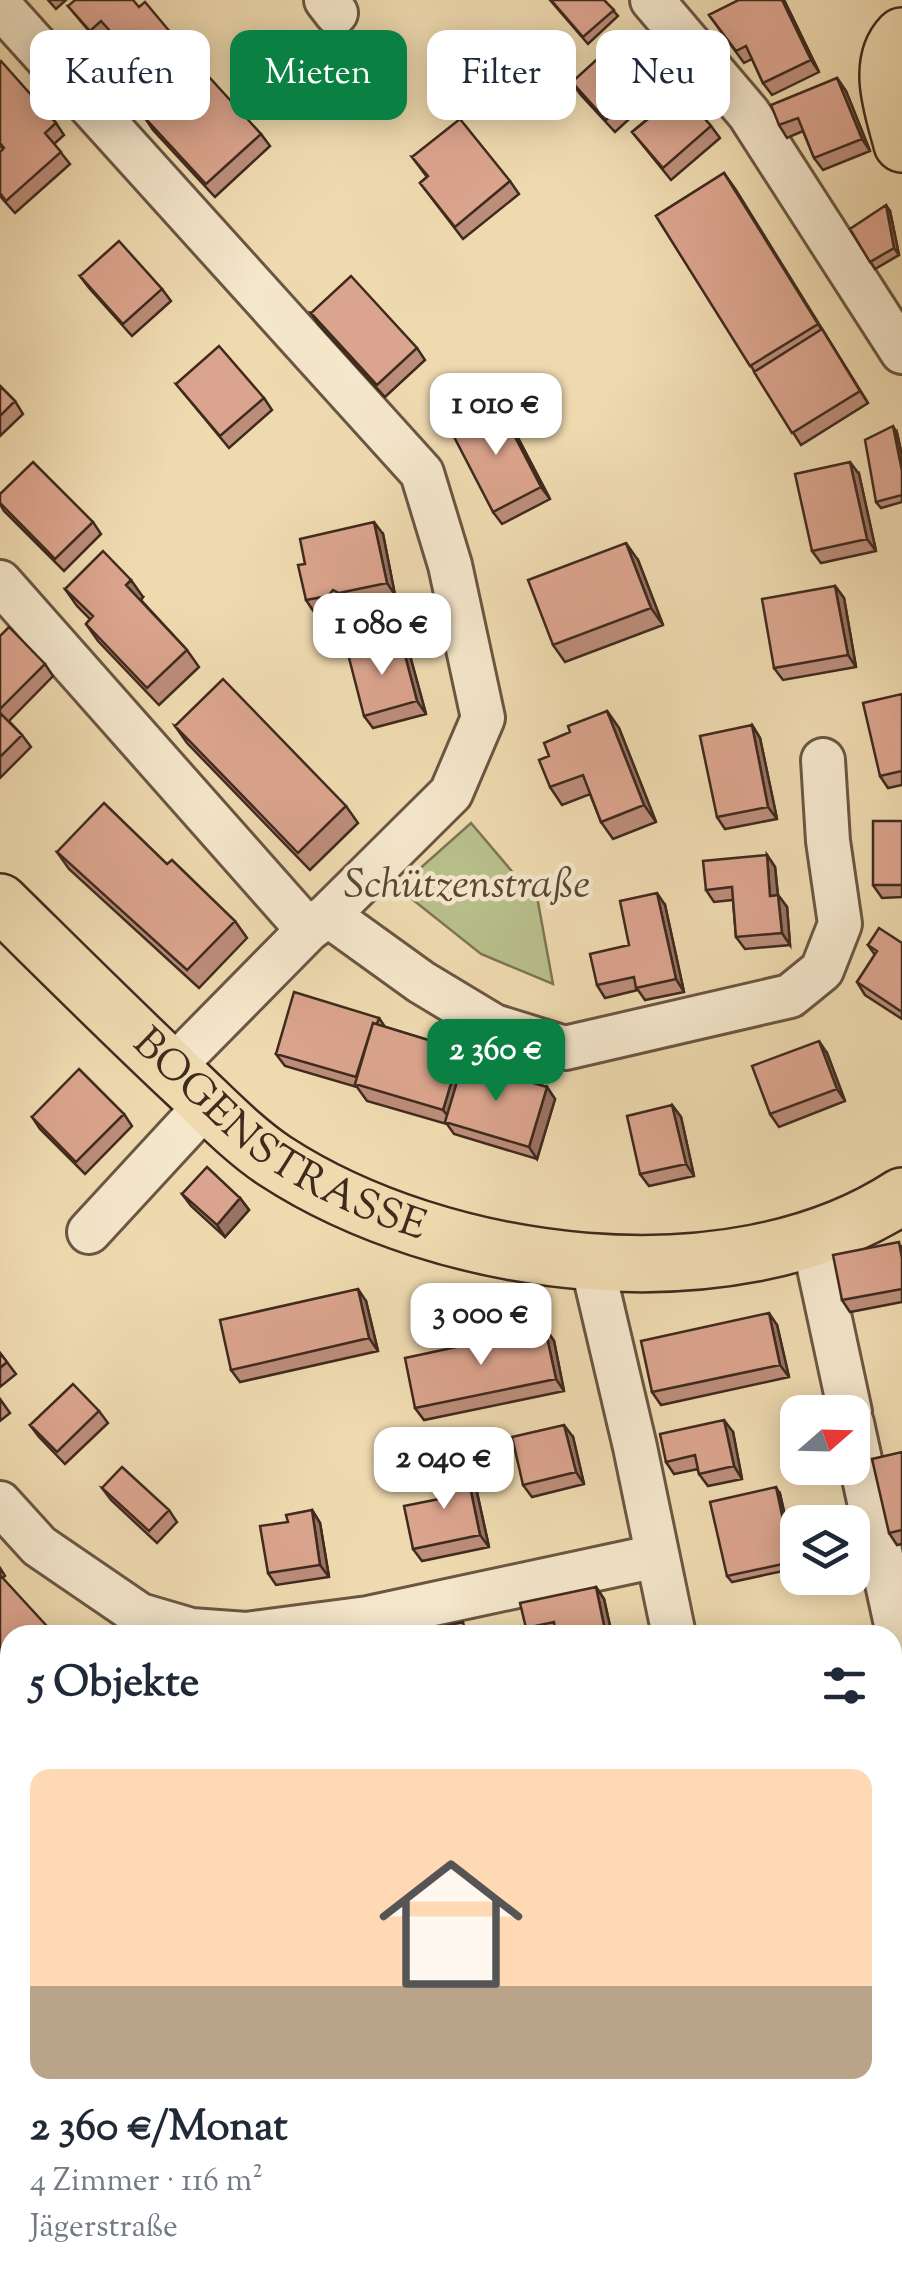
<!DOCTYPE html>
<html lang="de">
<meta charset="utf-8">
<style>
body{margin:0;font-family:"Sorts Mill Goudy",serif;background:#f6f6f7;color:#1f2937;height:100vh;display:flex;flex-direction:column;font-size:38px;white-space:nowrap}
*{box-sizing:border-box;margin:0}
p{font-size:32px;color:#747a83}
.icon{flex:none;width:55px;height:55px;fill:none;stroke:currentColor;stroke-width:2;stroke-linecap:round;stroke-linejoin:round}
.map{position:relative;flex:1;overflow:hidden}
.side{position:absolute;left:0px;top:1625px;width:902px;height:672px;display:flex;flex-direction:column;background:#fff;border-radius:30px 30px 0 0;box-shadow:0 5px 25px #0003}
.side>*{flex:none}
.guide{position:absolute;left:30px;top:30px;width:842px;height:90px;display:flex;gap:20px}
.needle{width:65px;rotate:70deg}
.controls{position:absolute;left:780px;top:1395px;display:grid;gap:20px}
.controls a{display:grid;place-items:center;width:90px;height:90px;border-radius:20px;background:#fff;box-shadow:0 5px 25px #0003;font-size:50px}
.price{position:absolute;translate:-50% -85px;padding:0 22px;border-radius:20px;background:#fff;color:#222;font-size:32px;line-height:65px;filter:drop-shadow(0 2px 5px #0008)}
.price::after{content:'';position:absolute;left:50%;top:60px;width:30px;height:22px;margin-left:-15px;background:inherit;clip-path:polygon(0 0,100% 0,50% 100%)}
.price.on{background:#0b8043;color:#fff}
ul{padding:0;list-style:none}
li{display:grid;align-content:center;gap:20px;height:530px;padding:0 30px}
li span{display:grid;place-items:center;height:310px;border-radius:20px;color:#555}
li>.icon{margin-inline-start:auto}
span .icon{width:180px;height:180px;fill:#fffc;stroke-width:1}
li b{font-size:42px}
h2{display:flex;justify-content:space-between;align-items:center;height:120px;padding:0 30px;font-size:42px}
.chip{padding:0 35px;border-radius:20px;background:#fff;box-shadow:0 5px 25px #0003;font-size:35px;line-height:90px}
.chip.on{background:#0b8043;color:#fff}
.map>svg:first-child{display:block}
</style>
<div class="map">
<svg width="902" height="2296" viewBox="0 0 902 2296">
<rect width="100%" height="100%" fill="#efdab0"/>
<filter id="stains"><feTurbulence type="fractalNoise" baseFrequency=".002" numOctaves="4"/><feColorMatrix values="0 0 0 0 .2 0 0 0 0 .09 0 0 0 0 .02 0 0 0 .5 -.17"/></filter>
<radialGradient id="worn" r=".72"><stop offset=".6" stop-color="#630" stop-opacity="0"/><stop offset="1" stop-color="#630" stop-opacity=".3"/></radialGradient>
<!-- green -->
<path fill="#b8c08c" stroke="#7c7555" stroke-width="2.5" d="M471,823L538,902L553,984L481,954L398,888Z"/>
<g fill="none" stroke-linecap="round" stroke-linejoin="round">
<defs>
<path id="minor" d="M326,0L336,13
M652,0L749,114L902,352
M0,6L422,473L450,565L483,718L451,793L328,915L308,930L171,1069
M0,582L308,930
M328,915L421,982L494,1026L565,1048L790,996L822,970L840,924L828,841L823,760
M89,1232L208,1103
M813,1240L850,1412
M592,1264L635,1447L674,1635
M852,1423L902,1652
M0,1503L39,1546L140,1615L191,1630L246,1634L368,1618L657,1556
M1,1940L10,1981
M892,1978L902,1975
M892,2136L902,2123
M0,2165L10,2162
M77,2288L79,2296
M807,2288L809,2296
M390,2296L430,2288"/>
<g id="major">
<path d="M902,36C875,64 894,112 902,144"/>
<path id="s1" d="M0,902C61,962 122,1023 184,1081C213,1108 243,1140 275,1161C442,1270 730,1308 902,1196"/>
</g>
</defs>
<!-- minor casing -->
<use href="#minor" stroke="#6b5642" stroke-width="48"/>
<!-- major casing -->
<use href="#major" stroke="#3f2a1e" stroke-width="60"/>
<!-- minor -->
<use href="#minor" stroke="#f5e7cc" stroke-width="42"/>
<!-- major -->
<use href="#major" stroke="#efdab0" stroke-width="55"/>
</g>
<!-- wall -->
<path fill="#bc8d7a" stroke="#3f2a1e" stroke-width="2.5" d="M48,0H66L56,9Z
M550,0H604L618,16L588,44Z
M739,0H784L819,72L772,95L763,83L752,59L744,63L709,15Z
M68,6L139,7L171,33L180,45L146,74L110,33L99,43Z
M0,62L56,123L64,135L54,144L70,164L15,213L0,196V152L3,149L0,146Z
M661,70L670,83L711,126L720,138L671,180L632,132L657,111L650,100L615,132L580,94L572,82Z
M837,78L846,91L870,151L823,170L814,158L803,131L787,138L779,125Z
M145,118L261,134L270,146L215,197L153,130Z
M412,157L510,181L519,194L463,239L420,183L427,177Z
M724,173L868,403L801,445L656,216Z
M890,211L899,255L875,269L850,229Z
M80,276L162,289L171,301L132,336L89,288Z
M311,313L417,348L425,360L385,397L319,325Z
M176,384L264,398L272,410L229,448Z
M0,386L15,401L23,414L0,436Z
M507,417L550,499L502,524L493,512Z
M897,433L902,456V502L881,508L876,502Z
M859,474L876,551L821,563L812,551Z
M0,494L93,522L101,534L64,571L4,511L0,504Z
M383,534L395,595L347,606L342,602L336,608L314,612L306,600Z
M638,560L663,625L565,662L553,645Z
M835,586L844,598L856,667L783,680L774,668Z
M65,589L143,597L141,600L187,650L199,667L159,705L98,641L86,624L90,619L77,606Z
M0,636L45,664L53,676L9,721L22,735L31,747L0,778Z
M409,652L426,714L373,728L364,716Z
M902,694V785L888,788L880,776Z
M607,711L619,728L656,822L613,839L601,822L590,794L562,805L550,787L549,756L570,732Z
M752,725L760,738L777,819L725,829L717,817Z
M175,726L346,806L358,823L310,870L187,743Z
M902,821V897L882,898L873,885Z
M57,852L167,864L235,921L247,938L199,988L69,869Z
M767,855L775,867L778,895L787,907L790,945L745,949L736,937L733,900L714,902L706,890Z
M665,905L684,992L645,1000L638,990L605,998L597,985Z
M902,943V1019L865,995L857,982L875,955L868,945Z
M379,1018L385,1027L461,1050L471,1064L547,1087L555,1099L537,1159L454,1134L447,1124L367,1101L357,1087L285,1066L276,1054Z
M827,1053L845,1101L779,1127L770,1114Z
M672,1105L681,1117L694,1176L649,1186L640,1174Z
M124,1114L132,1126L85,1174L40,1129L32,1117Z
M182,1194L240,1198L249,1210L225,1237L191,1206Z
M902,1246V1302L850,1312L842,1300Z
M366,1301L378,1351L240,1382L231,1370Z
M777,1325L789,1377L661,1405L652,1392Z
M545,1328L554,1341L564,1391L424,1420L415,1408Z
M0,1353L16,1374L0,1387Z
M0,1399L10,1413L0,1421Z
M99,1411L108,1423L65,1464L39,1437L30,1425Z
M733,1432L742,1479L708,1486L699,1474L698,1469L674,1474L666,1462Z
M573,1437L584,1484L532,1497L523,1485Z
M902,1452V1544L897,1545L889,1533Z
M474,1479L489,1547L422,1561L413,1549L439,1499Z
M102,1488L169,1510L177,1522L157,1543L111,1500Z
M780,1494L797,1568L732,1582L727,1576Z
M312,1510L320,1523L329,1577L276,1585L268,1573L288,1522Z
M0,1568L5,1576L2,1578L10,1635V1678L6,1682L0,1675Z
M596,1587L604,1599L612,1635H531L526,1628Z
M892,1880L902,1918V1935L892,1937Z
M0,2011L10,2056V2145L0,2147Z
M845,2288H870L863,2296H856Z"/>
<!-- shaded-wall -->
<path fill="#997363" stroke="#3f2a1e" stroke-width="2.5" d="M782,0H784L819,72L811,60Z
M837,78L846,91L870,151L862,139Z
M724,173L736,190L868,403L818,324Z
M886,205L890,211L899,255L894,248Z
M498,404L507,417L550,499L541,487Z
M893,426L897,433L902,456V471Z
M850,462L859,474L876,551L867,539Z
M374,522L383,534L395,595L387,583Z
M626,543L638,560L663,625L651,608Z
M131,580L143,597L139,602L126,585Z
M835,586L844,598L856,667L848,655Z
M401,640L409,652L426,714L417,701Z
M607,711L619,728L656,822L644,805Z
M752,725L760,738L777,819L768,807Z
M767,855L775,867L779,908L770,896Z
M657,893L665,905L684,992L676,979Z
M778,895L787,907L790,945L782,933Z
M819,1041L827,1053L845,1101L837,1089Z
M461,1050L473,1067L454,1124L443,1110Z
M547,1087L555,1099L537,1159L529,1147Z
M672,1105L681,1117L694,1176L686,1164Z
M240,1198L249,1210L225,1237L217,1225Z
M358,1289L366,1301L378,1351L369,1338Z
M769,1313L777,1325L789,1377L780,1365Z
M545,1328L554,1341L564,1391L556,1379Z
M724,1420L733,1432L742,1479L734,1466Z
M564,1425L573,1437L584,1484L576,1472Z
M466,1467L474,1479L489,1547L480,1535Z
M776,1487L780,1494L797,1568L792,1562Z
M312,1510L320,1523L329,1577L320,1565Z
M596,1587L604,1599L612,1635H606Z
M892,1880L902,1918V1929L897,1922L892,1901Z
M0,2011L10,2056V2082L0,2037Z
M902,2222V2245L892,2257V2234Z
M56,2288H62L64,2296H58Z
M153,2288H159L161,2296H155Z
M523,2288H529L531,2296H525Z
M602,2288H608L610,2296H604Z
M731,2288H737L738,2296H732Z
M852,2288H870L863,2296H858Z"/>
<!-- building -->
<path fill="#dba48e" stroke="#3f2a1e" stroke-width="2.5" d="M75,0H133L139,7L145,2L171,33L138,62L101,21L90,31L68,6Z
M551,0H604L614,10L583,37Z
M739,0H782L811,60L763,83L746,46L736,51L709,15Z
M627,32L661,70L606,120L572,82Z
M1,61L56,123L45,133L61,152L6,201L0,193V152L4,148L0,143V62Z
M200,67L261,134L206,184L145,118Z
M837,78L862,139L814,158L798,118L779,125L771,105Z
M672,81L711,126L663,168L632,132L658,111L650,100Z
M460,119L510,181L455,227L420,183L428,176L412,157Z
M724,173L818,324L750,366L656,216Z
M886,205L894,248L870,262L850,229Z
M119,241L162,289L123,324L80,276Z
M351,276L417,348L377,385L311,313Z
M822,329L860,391L792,433L754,372Z
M219,346L264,398L220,436L176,384Z
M0,386L15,401L0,416Z
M498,404L541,487L493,512L450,429Z
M893,426L902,471V495L876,502L865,440Z
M33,462L93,522L55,559L0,503V494Z
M850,462L867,539L812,551L795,474Z
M374,522L387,583L339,593L333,590L328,596L306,600L298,565L305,564L300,539Z
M626,543L651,608L553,645L528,580Z
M103,551L131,580L126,585L187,650L147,688L86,624L93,616L65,589Z
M835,586L848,655L774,668L762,599Z
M9,627L45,664L0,709V636Z
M401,640L417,701L364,716L348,654Z
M223,679L346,806L298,853L175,726Z
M902,694V771L880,776L863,703Z
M607,711L644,805L601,822L583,775L550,787L539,760L549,756L544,743L570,732L568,726Z
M0,713L22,735L0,757Z
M752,725L768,807L717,817L700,736Z
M104,803L167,864L172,860L235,921L187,970L57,852Z
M873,821H902V885H873Z
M767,855L770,896L778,895L782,933L736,937L732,887L706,890L703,861Z
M657,893L676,979L636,988L634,977L597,985L590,954L629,945L620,901Z
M879,928L902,943V1012L857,982L877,951L868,945Z
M294,992L379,1018L377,1024L373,1023L356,1077L276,1054Z
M373,1023L461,1050L443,1110L355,1084Z
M819,1041L837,1089L770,1114L752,1066Z
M463,1062L547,1087L529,1147L445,1122Z
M79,1069L124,1114L76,1162L32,1117Z
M672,1105L686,1164L640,1174L627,1116Z
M207,1167L240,1198L217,1225L182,1194Z
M899,1242L902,1258V1289L842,1300L833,1255Z
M358,1289L369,1338L231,1370L220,1320Z
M769,1313L780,1365L652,1392L641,1341Z
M545,1328L556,1379L415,1408L405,1358Z
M0,1353L7,1362L0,1368Z
M73,1384L99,1411L57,1452L30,1425Z
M724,1420L734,1466L699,1474L695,1455L666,1462L660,1434Z
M564,1425L576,1472L523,1485L512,1437Z
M902,1452V1530L889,1533L872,1459Z
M122,1467L169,1510L149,1531L102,1488Z
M466,1467L480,1535L413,1549L404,1506L439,1499L434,1474Z
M776,1487L792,1562L727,1576L710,1502Z
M312,1510L320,1565L268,1573L260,1526L288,1522L286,1515Z
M0,1575L55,1635H10V1658L0,1667Z
M596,1587L606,1635H556L554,1622L526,1628L520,1603Z
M463,1622L466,1635H412L411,1634Z
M892,1901L897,1922L892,1923Z
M0,2037L10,2082V2131L0,2133Z
M902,2125V2222L892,2234V2137Z
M10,2175V2255L0,2211V2177Z
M17,2288H56L58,2296H19Z
M121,2288H153L155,2296H123Z
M462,2288H523L525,2296H432L431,2294Z
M544,2288H602L604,2296H546Z
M654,2288H731L732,2296H655Z"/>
<g text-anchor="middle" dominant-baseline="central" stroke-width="9" stroke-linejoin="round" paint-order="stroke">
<!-- park labels -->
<g font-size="42" font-style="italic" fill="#574834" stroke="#f5e7cc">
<text x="467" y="887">Schützenstraße</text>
</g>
<!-- street labels -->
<g font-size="42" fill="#3f2a1e" stroke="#f5e7cc">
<text stroke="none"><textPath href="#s1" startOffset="368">BOGENSTRASSE</textPath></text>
</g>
</g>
<rect width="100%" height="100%" filter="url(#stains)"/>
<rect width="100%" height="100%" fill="url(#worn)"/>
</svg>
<div class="controls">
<a><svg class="needle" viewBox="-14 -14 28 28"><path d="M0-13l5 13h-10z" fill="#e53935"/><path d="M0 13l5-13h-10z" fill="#747a83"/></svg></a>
<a><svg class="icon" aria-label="layers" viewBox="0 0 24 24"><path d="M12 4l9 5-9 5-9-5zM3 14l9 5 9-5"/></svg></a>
</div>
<b class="price" style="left:496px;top:458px">1 010 €</b>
<b class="price" style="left:382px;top:678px">1 080 €</b>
<b class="price on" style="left:496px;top:1104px">2 360 €</b>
<b class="price" style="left:481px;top:1368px">3 000 €</b>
<b class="price" style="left:444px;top:1512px">2 040 €</b>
<div class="guide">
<a class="chip">Kaufen</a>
<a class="chip on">Mieten</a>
<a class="chip">Filter</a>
<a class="chip">Neu</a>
</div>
<section class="side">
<h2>5 Objekte<svg class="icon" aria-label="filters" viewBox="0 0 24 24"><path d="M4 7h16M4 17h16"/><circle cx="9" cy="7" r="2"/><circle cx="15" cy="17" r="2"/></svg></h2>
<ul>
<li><span style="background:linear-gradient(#ffd9b3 70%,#b9a48a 0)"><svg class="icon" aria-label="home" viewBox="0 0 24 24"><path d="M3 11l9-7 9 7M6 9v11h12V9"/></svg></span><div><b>2 360 €/Monat</b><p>4 Zimmer · 116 m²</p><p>Jägerstraße</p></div></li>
</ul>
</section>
</div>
